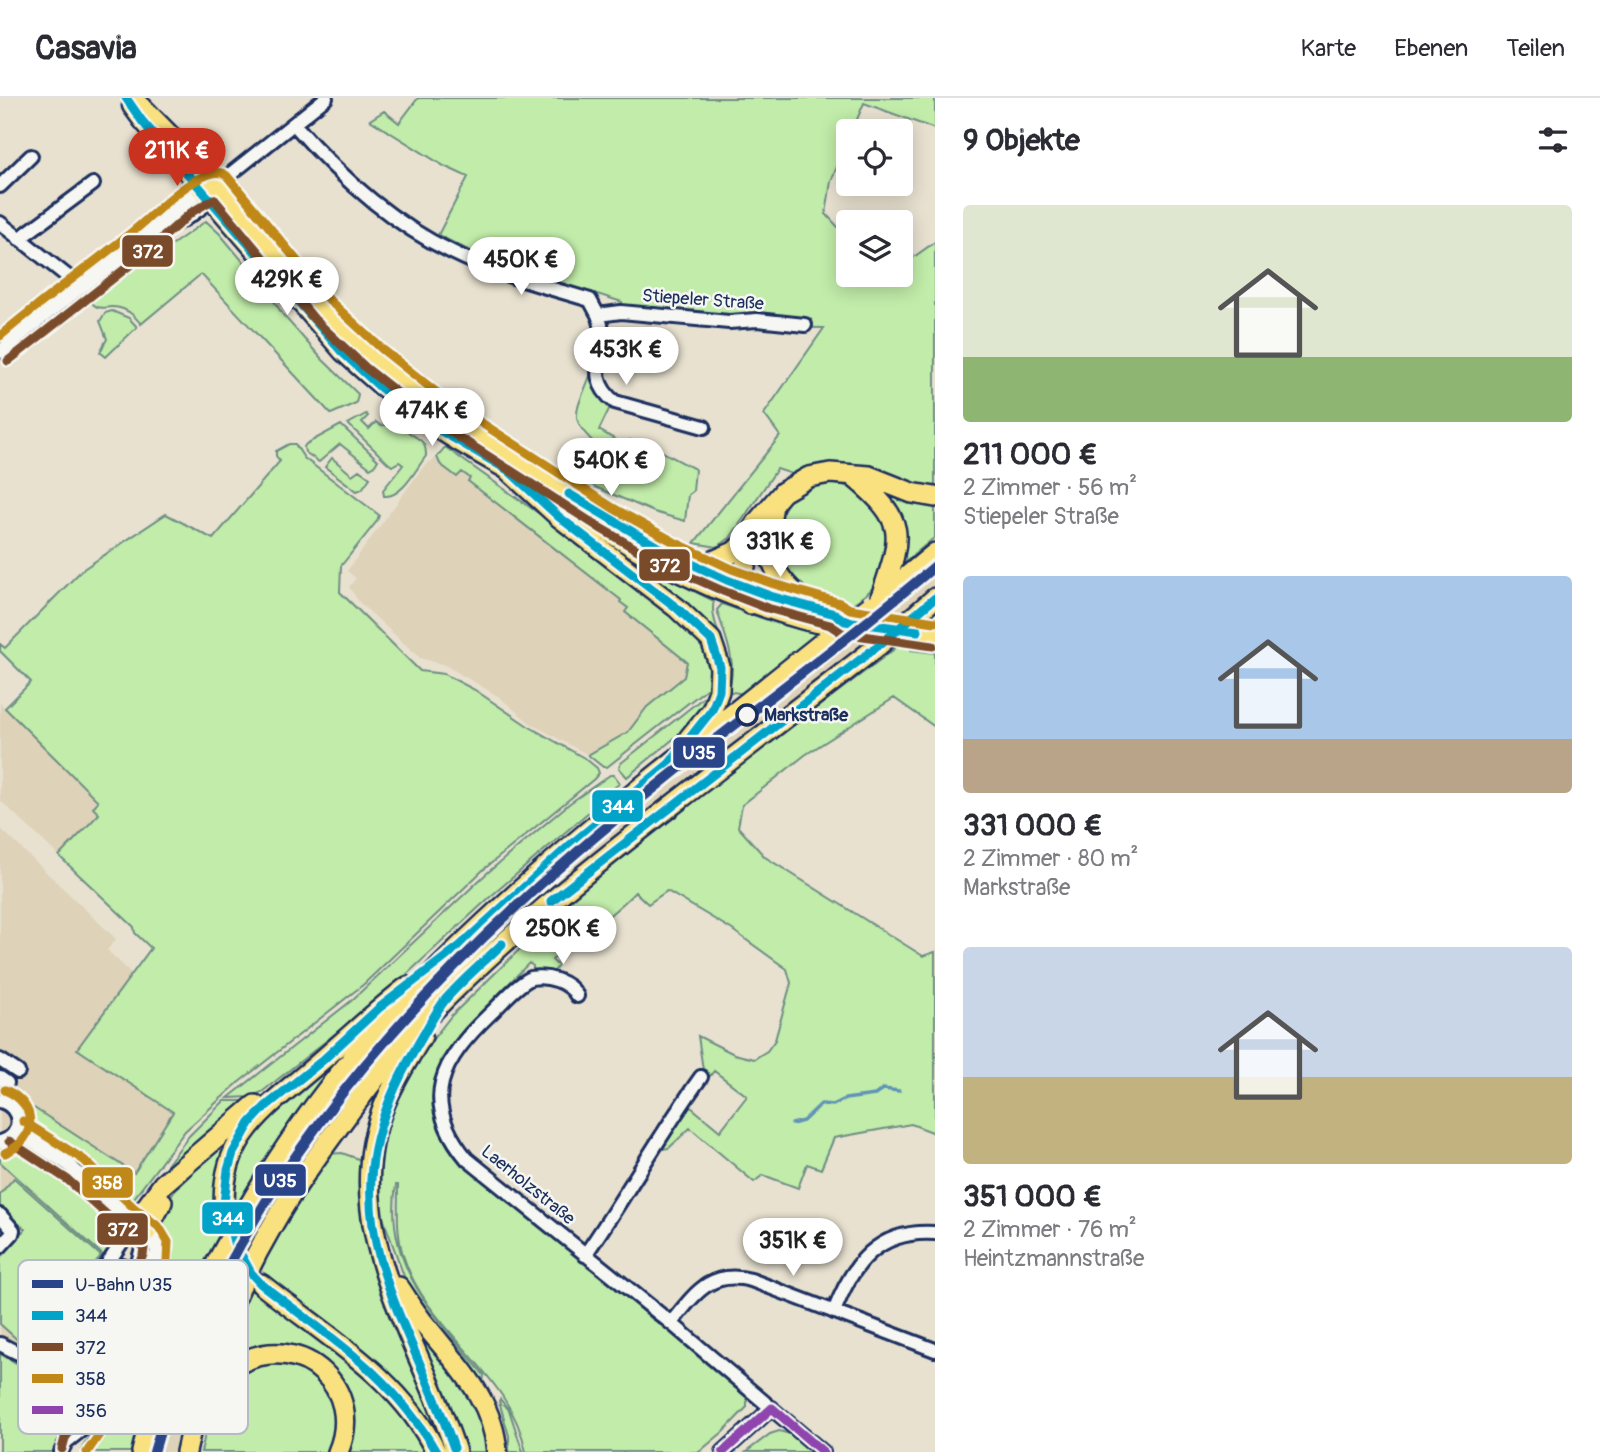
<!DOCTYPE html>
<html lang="de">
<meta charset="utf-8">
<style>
body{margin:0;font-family:Pangolin,sans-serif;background:#f2f2f3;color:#2b2b33;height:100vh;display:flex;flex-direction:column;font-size:26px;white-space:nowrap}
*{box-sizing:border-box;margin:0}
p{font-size:23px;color:#7c7c81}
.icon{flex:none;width:38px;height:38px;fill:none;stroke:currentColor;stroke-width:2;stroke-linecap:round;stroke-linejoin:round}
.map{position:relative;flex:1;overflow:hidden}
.details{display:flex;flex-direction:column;background:#fff;width:665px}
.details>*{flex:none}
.buttons{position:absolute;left:836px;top:21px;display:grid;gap:14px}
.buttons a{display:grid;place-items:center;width:77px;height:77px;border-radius:7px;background:#fff;box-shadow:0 4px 18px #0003;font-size:35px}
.price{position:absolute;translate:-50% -60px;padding:0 16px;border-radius:24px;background:#fff;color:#222;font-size:23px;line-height:46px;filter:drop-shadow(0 2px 4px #0008)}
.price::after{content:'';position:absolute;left:50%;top:42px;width:21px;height:16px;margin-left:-10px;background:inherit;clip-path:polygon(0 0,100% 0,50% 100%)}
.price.selected{background:#c8321e;color:#fff}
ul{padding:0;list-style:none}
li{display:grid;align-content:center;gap:14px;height:371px;padding:0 28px}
li span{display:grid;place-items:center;height:217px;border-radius:7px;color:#555}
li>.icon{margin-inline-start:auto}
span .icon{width:126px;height:126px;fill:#fffc;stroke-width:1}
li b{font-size:30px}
h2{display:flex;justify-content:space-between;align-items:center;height:84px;padding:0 28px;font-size:30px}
header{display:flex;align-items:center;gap:42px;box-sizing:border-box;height:98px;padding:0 35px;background:#fff;border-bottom:2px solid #e1e1e2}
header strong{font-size:33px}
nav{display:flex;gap:38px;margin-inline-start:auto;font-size:24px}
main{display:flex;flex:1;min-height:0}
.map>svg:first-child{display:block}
</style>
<header>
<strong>Casavia</strong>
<nav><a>Karte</a><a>Ebenen</a><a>Teilen</a></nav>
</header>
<main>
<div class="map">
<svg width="935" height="1354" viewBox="0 0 935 1354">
<rect width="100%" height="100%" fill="#e8e1d0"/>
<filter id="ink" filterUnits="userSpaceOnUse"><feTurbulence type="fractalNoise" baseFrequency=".0143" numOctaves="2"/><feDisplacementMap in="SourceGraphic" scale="14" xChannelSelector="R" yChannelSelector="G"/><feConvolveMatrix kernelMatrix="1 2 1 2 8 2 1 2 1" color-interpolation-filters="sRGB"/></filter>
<g filter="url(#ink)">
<!-- built -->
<path fill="#ded2b8" d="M437,359V363L462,373L470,380L469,383L491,402L622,502L628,510L625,514L687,564L684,579L647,609L628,634L588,657L530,625L498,598L445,567L420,560L359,504L349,489L356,480L347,473L424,368Z
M935,463V491L583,767L298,1070L177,1354H150L168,1295L183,1254L238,1142L297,1047L348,978L418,900L553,771Z
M0,605L92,697L134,695L135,835L134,829L0,702Z
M0,730L116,841L107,852L132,876L77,951L173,1014L134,1075L125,1070L100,1109L118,1134L104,1158L86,1178L100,1190L64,1292L0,1350Z"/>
<!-- green -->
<path fill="#c1eca9" stroke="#6e8e84" stroke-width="2" d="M418,0H935V31L864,5L852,33H849V41L831,83L826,116L849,141V177H901V168L935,144V394C902,384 851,360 818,366C809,368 800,372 792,376L777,371L730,440L717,449L694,445L780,338L764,316L824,230L725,229L622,217V204L482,159L438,137L468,79L444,68L370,22L384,13L399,25Z
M206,123L220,136L266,191L283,217L321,260L358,296L356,305L331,316L201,176L141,226C136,220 131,214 123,211C105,204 99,219 87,198L108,182L111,186L116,182L114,178L160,155Z
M112,213L129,220L137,229L106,259L100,254L107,241L100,223L105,215Z
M590,278L612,305L599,332L623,346L630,342L650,353L657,351L695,371L693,393L688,397L685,423L654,414L581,383L603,353C567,320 574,319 590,278Z
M366,316L368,318L362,324L369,331L376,324L381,328L399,323C403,327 406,332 411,336C422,343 426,344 426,358C416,371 402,400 384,398L383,392L403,367L399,364L392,368L388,365L348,326Z
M341,327L378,362L375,367L370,370L340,346L319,364L305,354L304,349L306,346Z
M289,346H295L304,360L379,417L377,423L341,468L340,494L420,573L444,576L475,592L528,628L586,661L597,670L599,675L594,681L483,772L364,886L238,985L185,1033L131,1104L82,1060L32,1027L27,1020L34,1010L134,1075L173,1014L77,951L151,850L135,835L134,829L59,758L99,716L93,710L98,703L5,610L31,584L0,553V546L5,550L82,472L166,416L213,441L280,363L276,358V353Z
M445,349L555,427L683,527C702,546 712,560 710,588L607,669H603L588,657L628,634L647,609L684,579L687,564L625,514L628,510L620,504L621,502L468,383L470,380L462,374L457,379L440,366L437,359Z
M332,360L352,377L359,372L370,380L362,391L357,393L325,369Z
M867,383L935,405V439L898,470L900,457Z
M825,385C858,385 884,407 889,441C891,448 881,476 878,483C873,494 858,501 849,509C818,502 799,486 777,464C780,422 775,396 825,385Z
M563,417L641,467L714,503C709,519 724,544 727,562L720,553Z
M722,506L776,525L817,536L744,596L727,593C740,568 724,536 717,512Z
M905,543L911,544V552L935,555V629L894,600L805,657L742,707L738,729L765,759L923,858L935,854V1035L911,1026L834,1040L821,1071L807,1066L798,1090L763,1077L754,1084L690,1030L669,1050L661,1051L659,1047L686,1005L720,1033L747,998L714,973L710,978L703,972L698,938L734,956L754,961L767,953L775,942L791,885L787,871L731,831L667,793L648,806L635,794C619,811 603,821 587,837L581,832L552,862L558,868L551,877L540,873L533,874V868L529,865L464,931L440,963L444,966V1033L652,1221L679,1237L747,1297V1309L723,1334L699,1354H526C511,1274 426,1233 403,1157C396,1134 398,1110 398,1087H396C383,1168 436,1219 484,1277L483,1287L417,1202L405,1181L381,1114L377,1095L379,1057L390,1014L419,959L451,918L586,787L663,726Z
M709,595H711L694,624L627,679L619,670L621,665Z
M610,677H614L620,685L604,698L605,700L490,799L391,891L262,994L250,999L228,1000L351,903L486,776L570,705Z
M381,913L254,1082L230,1118L228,1104L242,1043Z
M224,1003H246L224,1024L206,1036L151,1088L189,1038Z
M232,1034L217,1108L222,1132L200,1176L148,1297L140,1294L136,1284L153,1201L169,1162L172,1148L163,1127L165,1119L161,1115L174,1093Z
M11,1049C43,1052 86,1092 104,1117C108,1123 115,1127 118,1134L104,1158L49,1242C41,1251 34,1254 22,1249L104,1158L0,1064V1052Z
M342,1055L364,1063L365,1089L452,1354H442L429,1331L258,1177L270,1152L268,1150L328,1056Z
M14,1080L101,1158L22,1246L0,1226V1160L25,1131L0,1109V1096Z
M153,1126L166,1142V1154L146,1208L130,1286L124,1303L117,1304L136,1242L144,1198L163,1151V1143L151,1129Z
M112,1180C104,1222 100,1268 83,1308C76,1326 61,1337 53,1354H0V1256L64,1292L100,1190Z
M253,1186C316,1236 386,1281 424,1354H348L353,1337V1323L309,1257L215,1275L224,1248Z
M404,1201L464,1278L495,1354H463Z
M281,1262L317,1277L339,1311L334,1354H201L211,1310L219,1295L251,1266Z
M500,1301L509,1312L523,1354H509V1338L499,1303Z
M134,1304L145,1306L132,1354H81C83,1340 104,1326 113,1313L124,1312Z
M779,1333L794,1337L814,1354H746L770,1336Z"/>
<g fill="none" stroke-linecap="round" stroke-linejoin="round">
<!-- stream -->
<path stroke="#6194b6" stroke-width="3.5" d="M792,1026L803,1023L821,1006L833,1007L845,1001L875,997L883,991L899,993"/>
<!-- highway-tunnel -->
<path stroke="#bfbdb9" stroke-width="19" stroke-dasharray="19 10" stroke-linecap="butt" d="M228,1126L242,1159L258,1182"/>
<defs>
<path id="minor" d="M294,26C338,77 391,125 452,154C496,176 543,188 590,202L598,217L621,214L729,224L757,222L805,227
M0,88L31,58
M0,125L67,178L77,191
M157,135C175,126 203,114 213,96
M19,141L93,86
M598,217C612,248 580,277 615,304L704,329
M0,254C44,216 90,183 136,147C163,126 185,97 218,86L326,0
M577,898C569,883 547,877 531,880C515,888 503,904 490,916C442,962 418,1002 467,1061L671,1225L823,1354
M0,962L18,974
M0,980L7,985
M0,1003C23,1009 24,1038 0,1044
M16,1033L69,1067L125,1118L151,1138L156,1147L157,1155L136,1198
M0,1117L13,1132L12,1136L0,1149
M585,1157C626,1098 660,1036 701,979
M102,1177L109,1171L123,1168L129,1172L134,1185
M834,1214C852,1166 878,1131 935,1135
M671,1225C694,1197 710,1171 751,1182L935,1252
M0,1246C17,1254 30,1265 48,1255L134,1126
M61,1354L66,1344L97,1320L109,1301L124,1256L134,1201L137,1169L146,1134
M723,1354L772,1310"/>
<path id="major" d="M130,0L143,8L200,66L334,223L405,287L439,312L607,420L668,455L727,482L770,498L835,516L845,523L935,536
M131,8L142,23L342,254C370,280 397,304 428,325C462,349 499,367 534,388C572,411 608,436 647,459C691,483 736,502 784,517C804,523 826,532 845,523"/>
<path id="highway" d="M508,372L559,419L677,510L711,542L720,569L719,593L712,612L689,640
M854,379C908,424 902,437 881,499
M773,407C763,461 770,474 810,509
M692,467L711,464L734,454L744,445L758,423L783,394L809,379L830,375L869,378L912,395L935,399
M882,499L935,455
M750,506L739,486L751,450L753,435
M919,514L935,500
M422,938C408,961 394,983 384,1008C335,1129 421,1243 456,1354
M225,1115C217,1037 270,1008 321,963C350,938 377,912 407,889
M134,1126L163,1086L255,1007
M146,1134L162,1104
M261,1186C324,1237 400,1279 436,1354
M399,1189C408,1202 416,1216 427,1229C458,1268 493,1301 497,1354
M204,1309C213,1292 224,1273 242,1264C304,1234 365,1292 338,1354
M142,1354C156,1287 186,1222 218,1162C253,1098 291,1036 337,979C479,809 657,677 828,540
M186,1354C202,1276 231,1199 271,1130C294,1089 323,1050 351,1012C372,985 392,957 416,931C496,845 587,773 680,701C746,650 813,599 879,547"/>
</defs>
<!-- minor casing -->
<use href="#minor" stroke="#1b2f5e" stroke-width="18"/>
<!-- major casing -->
<use href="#major" stroke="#1b2f5e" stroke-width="21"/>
<!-- highway casing -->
<use href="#highway" stroke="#1b2f5e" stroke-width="24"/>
<!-- minor -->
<use href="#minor" stroke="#f6f6f2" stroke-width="12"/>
<!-- major -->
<use href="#major" stroke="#fae180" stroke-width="16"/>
<!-- highway -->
<use href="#highway" stroke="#fae180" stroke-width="19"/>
<defs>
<path id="highway-bridge" d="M828,540L870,508
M879,547L919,514"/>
</defs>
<!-- highway-bridge casing -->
<use href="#highway-bridge" stroke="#1b2f5e" stroke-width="24" stroke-linecap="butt"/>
<!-- highway-bridge -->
<use href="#highway-bridge" stroke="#fae180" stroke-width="19"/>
<defs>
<path id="bus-1" d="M126,0L142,23L342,254L381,290L428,325L508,372L559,419L677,510L711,542L720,569L719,593L712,612L669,666L569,748L460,848L379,910L323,962L265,1009L250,1025L233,1055L228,1072L224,1105L234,1144L251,1175L261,1186C329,1239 392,1276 436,1354
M569,396L668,455L727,482L770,498L835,516L845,523L918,533
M551,803L879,547L935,500
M454,1350C432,1286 398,1226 380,1161C358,1082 376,1017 417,948C426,933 434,916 445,902C462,882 483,865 502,846"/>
<path id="bus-2" d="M8,263L144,156L192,114L214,101L314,221L366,270L432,322L600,430L662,466L723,493L767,510L830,527L842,535L933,548
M9,1043L68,1082L144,1150L143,1157L122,1198L112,1253L98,1295L65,1340L62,1351"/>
<path id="bus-3" d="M0,238C41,203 85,172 127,138C151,120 171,96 198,81C208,76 218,71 227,78L331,204L382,251L446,302L613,410L674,444L732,471L774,486L840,505L850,511L935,524
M23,1023L84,1062L133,1109L159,1129L168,1144L167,1163L146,1205L136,1258L121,1305L87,1354
M5,1055C38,1041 38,1006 5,992"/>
<path id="bus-4" d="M772,1310L823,1354
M723,1354L772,1310"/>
</defs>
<!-- bus-1 casing -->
<use href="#bus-1" stroke="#f6f6f2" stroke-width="14"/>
<!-- bus-2 casing -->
<use href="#bus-2" stroke="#f6f6f2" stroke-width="14"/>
<!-- bus-3 casing -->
<use href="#bus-3" stroke="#f6f6f2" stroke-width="14"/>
<!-- bus-4 casing -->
<use href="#bus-4" stroke="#f6f6f2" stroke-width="14"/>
<!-- bus-1 -->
<use href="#bus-1" stroke="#01a3c8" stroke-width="9"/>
<!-- bus-2 -->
<use href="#bus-2" stroke="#7a4b2a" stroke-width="9"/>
<!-- bus-3 -->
<use href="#bus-3" stroke="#c08818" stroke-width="9"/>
<!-- bus-4 -->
<use href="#bus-4" stroke="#8e44ad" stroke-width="9"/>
<defs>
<path id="metro-1" d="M154,1354C221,1112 389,916 576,755C692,654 818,568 935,468"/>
</defs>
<!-- metro-1 casing -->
<use href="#metro-1" stroke="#f6f6f2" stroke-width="16"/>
<!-- metro-1 -->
<use href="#metro-1" stroke="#294488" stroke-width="10"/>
</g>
</g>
<!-- markers -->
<circle fill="#f6f6f2" stroke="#1b2f5e" stroke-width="3.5" cx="747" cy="617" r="10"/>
<g text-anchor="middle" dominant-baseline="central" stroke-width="5" stroke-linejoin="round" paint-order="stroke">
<!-- street labels -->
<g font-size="18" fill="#1b2f5e" stroke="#f6f6f2">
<text transform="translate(703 202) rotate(4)">Stiepeler Straße</text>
<text transform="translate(528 1087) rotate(39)">Laerholzstraße</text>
</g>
<!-- stop labels -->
<g font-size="18" font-weight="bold" fill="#1b2f5e" stroke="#f6f6f2" text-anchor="start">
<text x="764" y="617">Markstraße</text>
</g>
</g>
<!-- legend -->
<rect x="18" y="1162" width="230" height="174" rx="10" fill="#f6f6f2" stroke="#b4bac6" stroke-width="2"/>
<rect x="32" y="1182" width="31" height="8" fill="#294488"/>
<rect x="32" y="1213" width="31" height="9" fill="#01a3c8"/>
<rect x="32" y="1245" width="31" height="8" fill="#7a4b2a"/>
<rect x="32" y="1276" width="31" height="9" fill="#c08818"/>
<rect x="32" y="1308" width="31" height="8" fill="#8e44ad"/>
<g font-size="19" fill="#1b2f5e">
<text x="75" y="1193">U-Bahn U35</text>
<text x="75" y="1224">344</text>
<text x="75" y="1256">372</text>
<text x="75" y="1287">358</text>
<text x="75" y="1319">356</text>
</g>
<g stroke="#f6f6f2" stroke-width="2.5">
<rect x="121" y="136" width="53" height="34" rx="7" fill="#7a4b2a"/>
<rect x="638" y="450" width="53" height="34" rx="7" fill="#7a4b2a"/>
<rect x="672" y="638" width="54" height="33" rx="7" fill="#294488"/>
<rect x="591" y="691" width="53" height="34" rx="7" fill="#01a3c8"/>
<rect x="254" y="1065" width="53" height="34" rx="7" fill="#294488"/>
<rect x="81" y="1068" width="53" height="33" rx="7" fill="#c08818"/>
<rect x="201" y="1103" width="53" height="34" rx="7" fill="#01a3c8"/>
<rect x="96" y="1114" width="53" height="34" rx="7" fill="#7a4b2a"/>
</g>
<g font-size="19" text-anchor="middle" font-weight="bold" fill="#fff">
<text x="148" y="160">372</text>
<text x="665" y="474">372</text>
<text x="699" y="661">U35</text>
<text x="618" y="715">344</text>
<text x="280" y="1089">U35</text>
<text x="107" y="1091">358</text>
<text x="228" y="1127">344</text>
<text x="123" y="1138">372</text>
</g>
</svg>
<div class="buttons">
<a><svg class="icon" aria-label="locate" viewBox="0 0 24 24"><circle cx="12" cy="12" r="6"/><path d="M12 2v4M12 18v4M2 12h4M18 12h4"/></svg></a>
<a><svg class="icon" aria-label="layers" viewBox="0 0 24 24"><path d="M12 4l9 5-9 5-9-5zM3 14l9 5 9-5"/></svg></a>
</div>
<b class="price selected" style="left:177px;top:90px">211K €</b>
<b class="price" style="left:521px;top:199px">450K €</b>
<b class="price" style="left:287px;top:219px">429K €</b>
<b class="price" style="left:626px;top:289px">453K €</b>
<b class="price" style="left:432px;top:350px">474K €</b>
<b class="price" style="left:611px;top:400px">540K €</b>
<b class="price" style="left:780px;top:481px">331K €</b>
<b class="price" style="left:563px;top:868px">250K €</b>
<b class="price" style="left:793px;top:1180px">351K €</b>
</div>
<section class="details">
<h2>9 Objekte<svg class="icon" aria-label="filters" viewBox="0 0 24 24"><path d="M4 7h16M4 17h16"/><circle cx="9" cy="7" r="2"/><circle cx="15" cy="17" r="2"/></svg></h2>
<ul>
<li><span style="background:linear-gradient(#dfe7d0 70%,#8fb573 0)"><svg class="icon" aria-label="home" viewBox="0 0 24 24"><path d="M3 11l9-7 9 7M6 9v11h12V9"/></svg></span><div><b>211 000 €</b><p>2 Zimmer · 56 m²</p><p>Stiepeler Straße</p></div></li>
<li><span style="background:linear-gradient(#a9c7e8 75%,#b9a48a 0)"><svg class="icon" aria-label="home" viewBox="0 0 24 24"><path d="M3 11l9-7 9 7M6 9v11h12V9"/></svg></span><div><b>331 000 €</b><p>2 Zimmer · 80 m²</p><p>Markstraße</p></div></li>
<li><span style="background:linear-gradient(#c9d6e8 60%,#c2b280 0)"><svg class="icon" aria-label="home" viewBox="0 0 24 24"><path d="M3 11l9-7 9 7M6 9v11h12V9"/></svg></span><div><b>351 000 €</b><p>2 Zimmer · 76 m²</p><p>Heintzmannstraße</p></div></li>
</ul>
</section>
</main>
